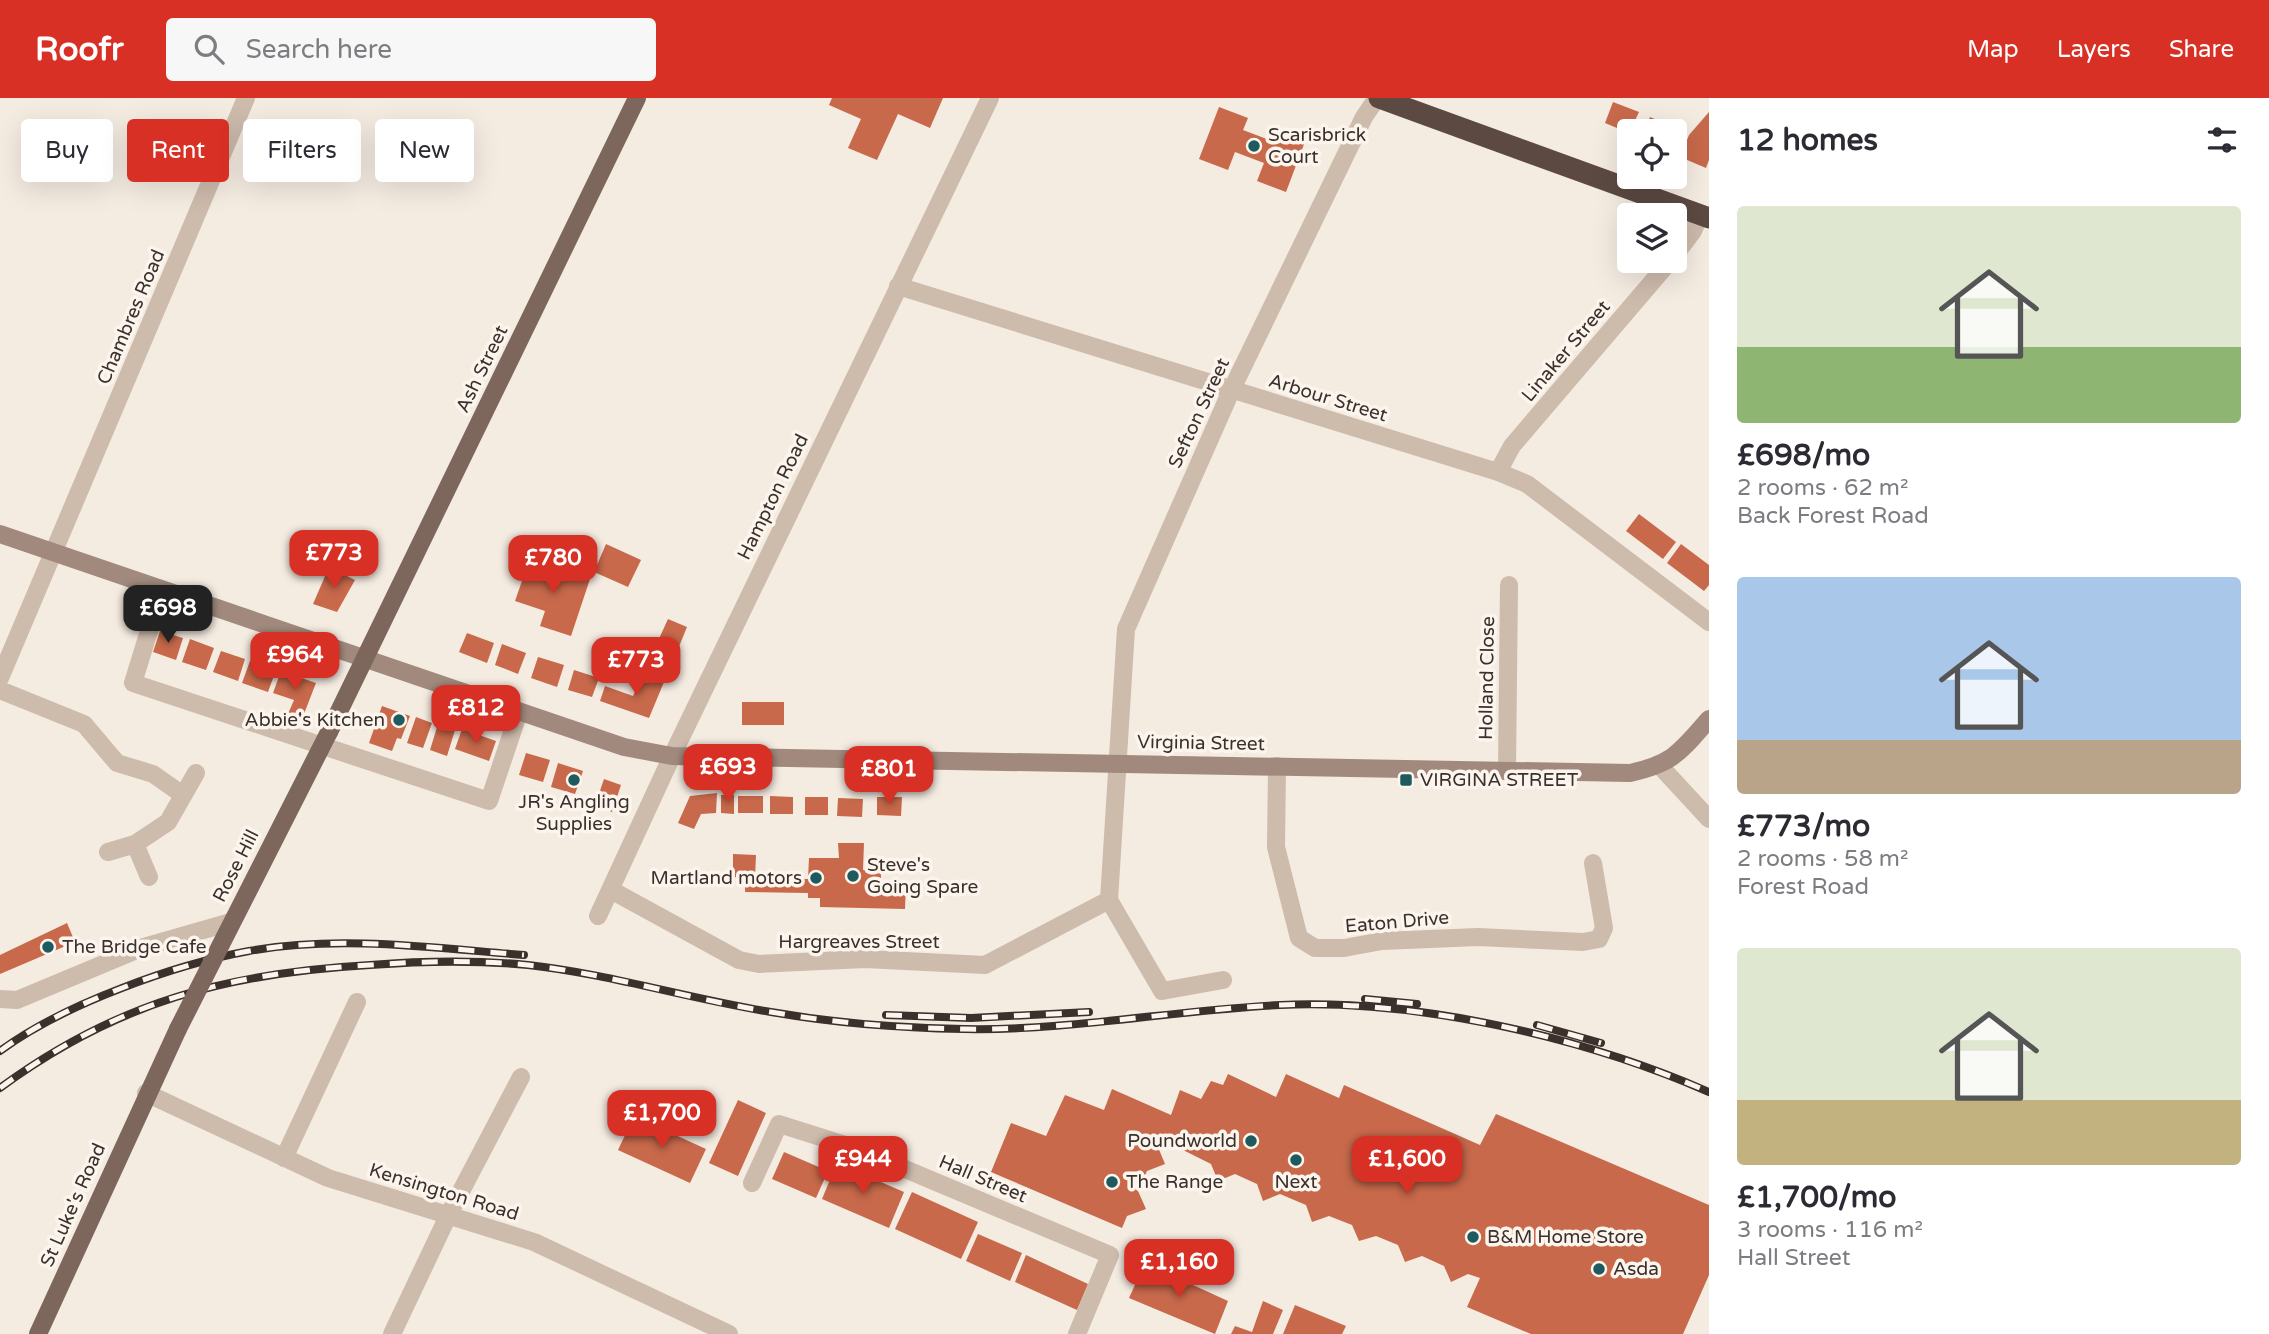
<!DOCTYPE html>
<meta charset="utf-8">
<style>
body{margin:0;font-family:"Varela Round",sans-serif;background:#f7f7f7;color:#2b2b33;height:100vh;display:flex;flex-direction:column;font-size:26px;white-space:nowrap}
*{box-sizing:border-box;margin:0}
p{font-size:23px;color:#7c7c81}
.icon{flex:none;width:38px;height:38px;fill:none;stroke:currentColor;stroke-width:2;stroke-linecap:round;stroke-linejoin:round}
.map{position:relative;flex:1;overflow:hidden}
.details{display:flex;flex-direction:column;background:#fff;width:560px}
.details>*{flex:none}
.banner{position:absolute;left:21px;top:21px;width:665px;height:63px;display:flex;gap:14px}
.tools{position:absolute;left:1617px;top:21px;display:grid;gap:14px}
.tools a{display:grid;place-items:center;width:70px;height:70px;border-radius:7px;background:#fff;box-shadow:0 7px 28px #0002;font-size:35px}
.price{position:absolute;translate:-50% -60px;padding:0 16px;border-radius:14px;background:#d93025;color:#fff;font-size:23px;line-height:46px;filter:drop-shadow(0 2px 4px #0008)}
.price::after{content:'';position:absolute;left:50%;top:42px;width:21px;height:16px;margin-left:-10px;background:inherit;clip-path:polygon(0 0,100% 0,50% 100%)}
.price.active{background:#222;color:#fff}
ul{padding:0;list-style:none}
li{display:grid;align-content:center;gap:14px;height:371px;padding:0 28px}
li span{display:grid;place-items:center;height:217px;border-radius:7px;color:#555}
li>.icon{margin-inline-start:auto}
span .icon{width:126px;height:126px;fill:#fffc;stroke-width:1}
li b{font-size:30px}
h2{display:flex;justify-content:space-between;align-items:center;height:84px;padding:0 28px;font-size:30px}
.chip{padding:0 24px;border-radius:7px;background:#fff;box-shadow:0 7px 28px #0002;font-size:24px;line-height:63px}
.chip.active{background:#d93025;color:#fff}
header{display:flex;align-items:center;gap:42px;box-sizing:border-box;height:98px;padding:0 35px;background:#d93025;color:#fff}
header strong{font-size:33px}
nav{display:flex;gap:38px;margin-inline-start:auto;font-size:24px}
.search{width:490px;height:63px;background:#f7f7f7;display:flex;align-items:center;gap:18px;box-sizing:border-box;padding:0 24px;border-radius:7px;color:#7c7c81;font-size:26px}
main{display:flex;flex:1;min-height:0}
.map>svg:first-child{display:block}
</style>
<header>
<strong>Roofr</strong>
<div class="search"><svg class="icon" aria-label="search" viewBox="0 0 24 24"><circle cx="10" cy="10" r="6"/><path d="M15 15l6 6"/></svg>Search here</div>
<nav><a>Map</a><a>Layers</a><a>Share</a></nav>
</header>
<main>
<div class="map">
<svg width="1709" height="1236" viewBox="0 0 1709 1236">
<rect width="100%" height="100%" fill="#f4ebe1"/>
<!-- building -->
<path fill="#c8694b" d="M832,0H943L930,30L898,16L877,62L848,50L861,21L829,7Z
M1613,4L1639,14L1629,35L1605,25Z
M1219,9L1248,20L1243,32L1272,43L1277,30L1306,41L1286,94L1257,83L1264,65L1235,54L1228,72L1199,61Z
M1709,14V62L1706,70L1680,59L1689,37Z
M1650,19L1676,30L1675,33H1644Z
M1639,416L1676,444L1663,461L1626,433Z
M606,446L641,462L628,489L594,474Z
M1681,446L1709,467V487L1704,493L1667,465Z
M530,460L590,481L571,538L540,528L545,513L515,503Z
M329,469L355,482L337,514L313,506Z
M668,521L687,529L678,551L658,543Z
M160,533L183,540L176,562L153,554Z
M467,535L494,545L487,565L459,554Z
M190,541L214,550L206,572L182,564Z
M502,546L526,555L518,576L495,567Z
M657,548L676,557L665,580L646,571Z
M221,553L245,561L238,583L213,574Z
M538,559L564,567L557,589L531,580Z
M250,563L276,572L268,594L242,585Z
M574,572L599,580L592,599L568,592Z
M281,573L316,585L302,621L288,616L294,602L273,595Z
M644,574L664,584L649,620L600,603L605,588L633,598Z
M742,604H784V627H742Z
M382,608L410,618L401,641L397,640L392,653L369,645Z
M416,619L432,625L423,650L407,645Z
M438,626L455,632L447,658L430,652Z
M462,631L496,643L489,663L455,651Z
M526,655L550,662L543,684L519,677Z
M558,665L583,673L575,696L551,689Z
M604,681L621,687L612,714L595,707Z
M717,695L716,715L701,716L694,731L678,725L690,698Z
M721,697H734V716L721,715Z
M738,698H763V715H738Z
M770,698L793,699V716H770Z
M805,699H828V717H805Z
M877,699H902L901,718L877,717Z
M838,700L863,701L862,719L837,718Z
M838,745H864L863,772H881V784H906L905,811L820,809V800H808V795L745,794V780L733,779V756L756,757L755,780L808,781L809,760H839Z
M67,825L75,844L0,876V857Z
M1228,976L1276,999L1286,976L1339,1000L1344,987L1480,1047L1496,1016L1709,1107V1177L1683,1236H1531L1467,1209L1480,1180L1468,1176L1451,1184L1444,1168L1422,1158L1405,1164L1398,1147L1376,1138L1359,1143L1352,1127L1329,1118L1312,1124L1306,1107L1280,1096L1263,1103L1257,1086L1235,1076L1218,1083L1211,1066L1161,1041L1158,1049L1165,1066L1147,1073L1138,1093L1146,1111L1127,1118L1122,1130L991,1074L1011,1025L1046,1038L1065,997L1104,1012L1112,991L1171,1017L1180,992L1201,1001L1211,983L1223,987Z
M738,1002L766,1015L738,1078L709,1065Z
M634,1018L706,1051L690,1085L618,1052Z
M784,1054L828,1073L816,1100L772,1081Z
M837,1065L904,1094L889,1130L822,1101Z
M912,1094L978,1124L961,1161L895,1131Z
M978,1136L1022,1155L1010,1183L966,1163Z
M1026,1157L1088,1186L1077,1212L1015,1184Z
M1145,1165L1228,1203L1215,1236L1129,1200Z
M1263,1203L1283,1212L1273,1236H1231L1235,1228L1252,1234Z
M1295,1207L1346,1228L1342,1236H1283Z"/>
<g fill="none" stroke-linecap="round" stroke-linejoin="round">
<!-- street -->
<path stroke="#cdbbac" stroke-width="18" d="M1675,157L1693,133L1700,117
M898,188L1498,374L1527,386L1709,524
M1498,374L1512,348L1670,163
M161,494L133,585L489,703L519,614
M0,580L246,0
M0,592L84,626L117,665L153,676L183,697
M1277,668L1276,749L1299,840L1315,850H1344L1382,843L1478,839L1583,844L1599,841L1604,830L1593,765
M1660,668L1709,721
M1507,672L1509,487
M135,746L149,779
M108,754L135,746L168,724L196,675
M611,792L739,862L759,866L865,861L985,867L1109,802
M598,818L672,658L990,0
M1223,882L1162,893L1109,802L1126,531L1231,293L1364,19L1377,0
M0,901L17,902L144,849L231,824
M146,995L328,1080L534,1144L729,1236
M284,1060L357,904
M752,1085L779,1026L855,1050L1110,1157L1077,1236
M392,1236L448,1118L521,979"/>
<!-- secondary -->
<path stroke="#a18a7d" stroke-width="18" d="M0,436L624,649L672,658L1630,675C1674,665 1680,654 1709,621"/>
<!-- primary -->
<path stroke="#7d675c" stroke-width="18" d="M329,634L637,0
M38,1236L178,931"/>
<!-- highway -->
<path stroke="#5c4a42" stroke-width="21" d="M1379,0L1709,120"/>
<defs>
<path id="rail" d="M1365,901L1417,906
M886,917L971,920L1089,914
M1537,927L1601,945
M0,953C37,926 80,906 122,890C163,874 205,861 249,853C338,837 435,850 524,857
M0,990C117,904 227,875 370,867C422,863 476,862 528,867C610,876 689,901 771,914C834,925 899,930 964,931C1069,933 1174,912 1280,907C1418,901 1583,939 1709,994"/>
</defs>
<!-- rail casing -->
<use href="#rail" stroke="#3b302b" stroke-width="8"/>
<!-- rail -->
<use href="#rail" stroke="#fbf5ee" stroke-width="5" stroke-dasharray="16" stroke-linecap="butt"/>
<!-- primary-bridge -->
<path stroke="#7d675c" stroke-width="18" d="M178,931L329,634"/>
</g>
<!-- markers -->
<g fill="#1f5a5e" stroke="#fbf5ee" stroke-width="2.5">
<circle cx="1254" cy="48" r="7"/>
<circle cx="399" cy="622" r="7"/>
<circle cx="574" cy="682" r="7"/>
<rect x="1399" y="675" width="14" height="14" rx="3.5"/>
<circle cx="853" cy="778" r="7"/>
<circle cx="816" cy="780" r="7"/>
<circle cx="48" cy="849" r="7"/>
<circle cx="1251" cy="1043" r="7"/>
<circle cx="1296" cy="1062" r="7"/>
<circle cx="1112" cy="1084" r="7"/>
<circle cx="1473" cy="1139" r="7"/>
<circle cx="1599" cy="1171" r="7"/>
</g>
<g text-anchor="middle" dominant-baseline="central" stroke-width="7" stroke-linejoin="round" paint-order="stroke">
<!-- poi labels -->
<g font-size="19" fill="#3b302b" stroke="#fbf5ee" text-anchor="start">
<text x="1268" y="37">Scarisbrick<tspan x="1268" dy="22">Court</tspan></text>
<text x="385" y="622" text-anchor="end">Abbie's Kitchen</text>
<text x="1420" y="682">VIRGINA STREET</text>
<text x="574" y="704" text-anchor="middle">JR's Angling<tspan x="574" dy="22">Supplies</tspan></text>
<text x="867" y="767">Steve's<tspan x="867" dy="22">Going Spare</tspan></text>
<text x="802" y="780" text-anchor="end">Martland motors</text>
<text x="62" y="849">The Bridge Cafe</text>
<text x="1237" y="1043" text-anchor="end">Poundworld</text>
<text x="1126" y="1084">The Range</text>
<text x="1296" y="1084" text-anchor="middle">Next</text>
<text x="1487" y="1139">B&amp;M Home Store</text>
<text x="1613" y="1171">Asda</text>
</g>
<!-- street labels -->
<g font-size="19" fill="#3b302b" stroke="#fbf5ee">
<text transform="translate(131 219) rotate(-67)">Chambres Road</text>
<text transform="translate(1566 253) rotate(-50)">Linaker Street</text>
<text transform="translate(482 271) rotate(-64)">Ash Street</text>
<text transform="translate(1328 300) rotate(17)">Arbour Street</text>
<text transform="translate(1199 315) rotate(-65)">Sefton Street</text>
<text transform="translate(773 399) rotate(-64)">Hampton Road</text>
<text transform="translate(1487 580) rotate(-89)">Holland Close</text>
<text transform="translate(1201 645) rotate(1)">Virginia Street</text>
<text transform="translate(236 768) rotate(-63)">Rose Hill</text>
<text transform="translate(1397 824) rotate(-5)">Eaton Drive</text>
<text x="859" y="844">Hargreaves Street</text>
<text transform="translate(983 1081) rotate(23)">Hall Street</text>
<text transform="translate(444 1094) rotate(17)">Kensington Road</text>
<text transform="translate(73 1107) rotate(-66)">St Luke's Road</text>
</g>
</g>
</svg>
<div class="tools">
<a><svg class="icon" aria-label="locate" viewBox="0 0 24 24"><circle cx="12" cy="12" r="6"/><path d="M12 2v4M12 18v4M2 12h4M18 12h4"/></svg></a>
<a><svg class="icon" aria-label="layers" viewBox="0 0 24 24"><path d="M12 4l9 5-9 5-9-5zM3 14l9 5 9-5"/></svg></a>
</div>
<b class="price" style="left:334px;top:492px">£773</b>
<b class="price" style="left:553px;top:497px">£780</b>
<b class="price active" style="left:168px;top:547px">£698</b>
<b class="price" style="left:295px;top:594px">£964</b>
<b class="price" style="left:636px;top:599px">£773</b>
<b class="price" style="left:476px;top:647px">£812</b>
<b class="price" style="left:728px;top:706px">£693</b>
<b class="price" style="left:889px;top:708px">£801</b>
<b class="price" style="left:662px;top:1052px">£1,700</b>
<b class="price" style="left:863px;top:1098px">£944</b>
<b class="price" style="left:1407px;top:1098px">£1,600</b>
<b class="price" style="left:1179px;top:1201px">£1,160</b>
<div class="banner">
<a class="chip">Buy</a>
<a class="chip active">Rent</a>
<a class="chip">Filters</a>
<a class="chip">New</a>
</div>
</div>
<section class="details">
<h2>12 homes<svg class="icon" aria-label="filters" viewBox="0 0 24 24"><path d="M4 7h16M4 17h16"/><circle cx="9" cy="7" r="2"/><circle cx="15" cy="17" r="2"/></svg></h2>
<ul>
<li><span style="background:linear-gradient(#dfe7d0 65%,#8fb573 0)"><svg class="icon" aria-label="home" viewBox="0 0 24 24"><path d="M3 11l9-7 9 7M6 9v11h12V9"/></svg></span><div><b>£698/mo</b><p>2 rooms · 62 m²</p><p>Back Forest Road</p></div></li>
<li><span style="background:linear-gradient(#a9c7e8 75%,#b9a48a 0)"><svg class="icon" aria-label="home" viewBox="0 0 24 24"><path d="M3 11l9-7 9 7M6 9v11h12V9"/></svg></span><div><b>£773/mo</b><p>2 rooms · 58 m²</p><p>Forest Road</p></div></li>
<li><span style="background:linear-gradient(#dfe7d0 70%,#c2b280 0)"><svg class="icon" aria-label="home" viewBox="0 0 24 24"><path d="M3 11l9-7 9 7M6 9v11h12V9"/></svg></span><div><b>£1,700/mo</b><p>3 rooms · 116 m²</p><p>Hall Street</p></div></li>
</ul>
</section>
</main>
